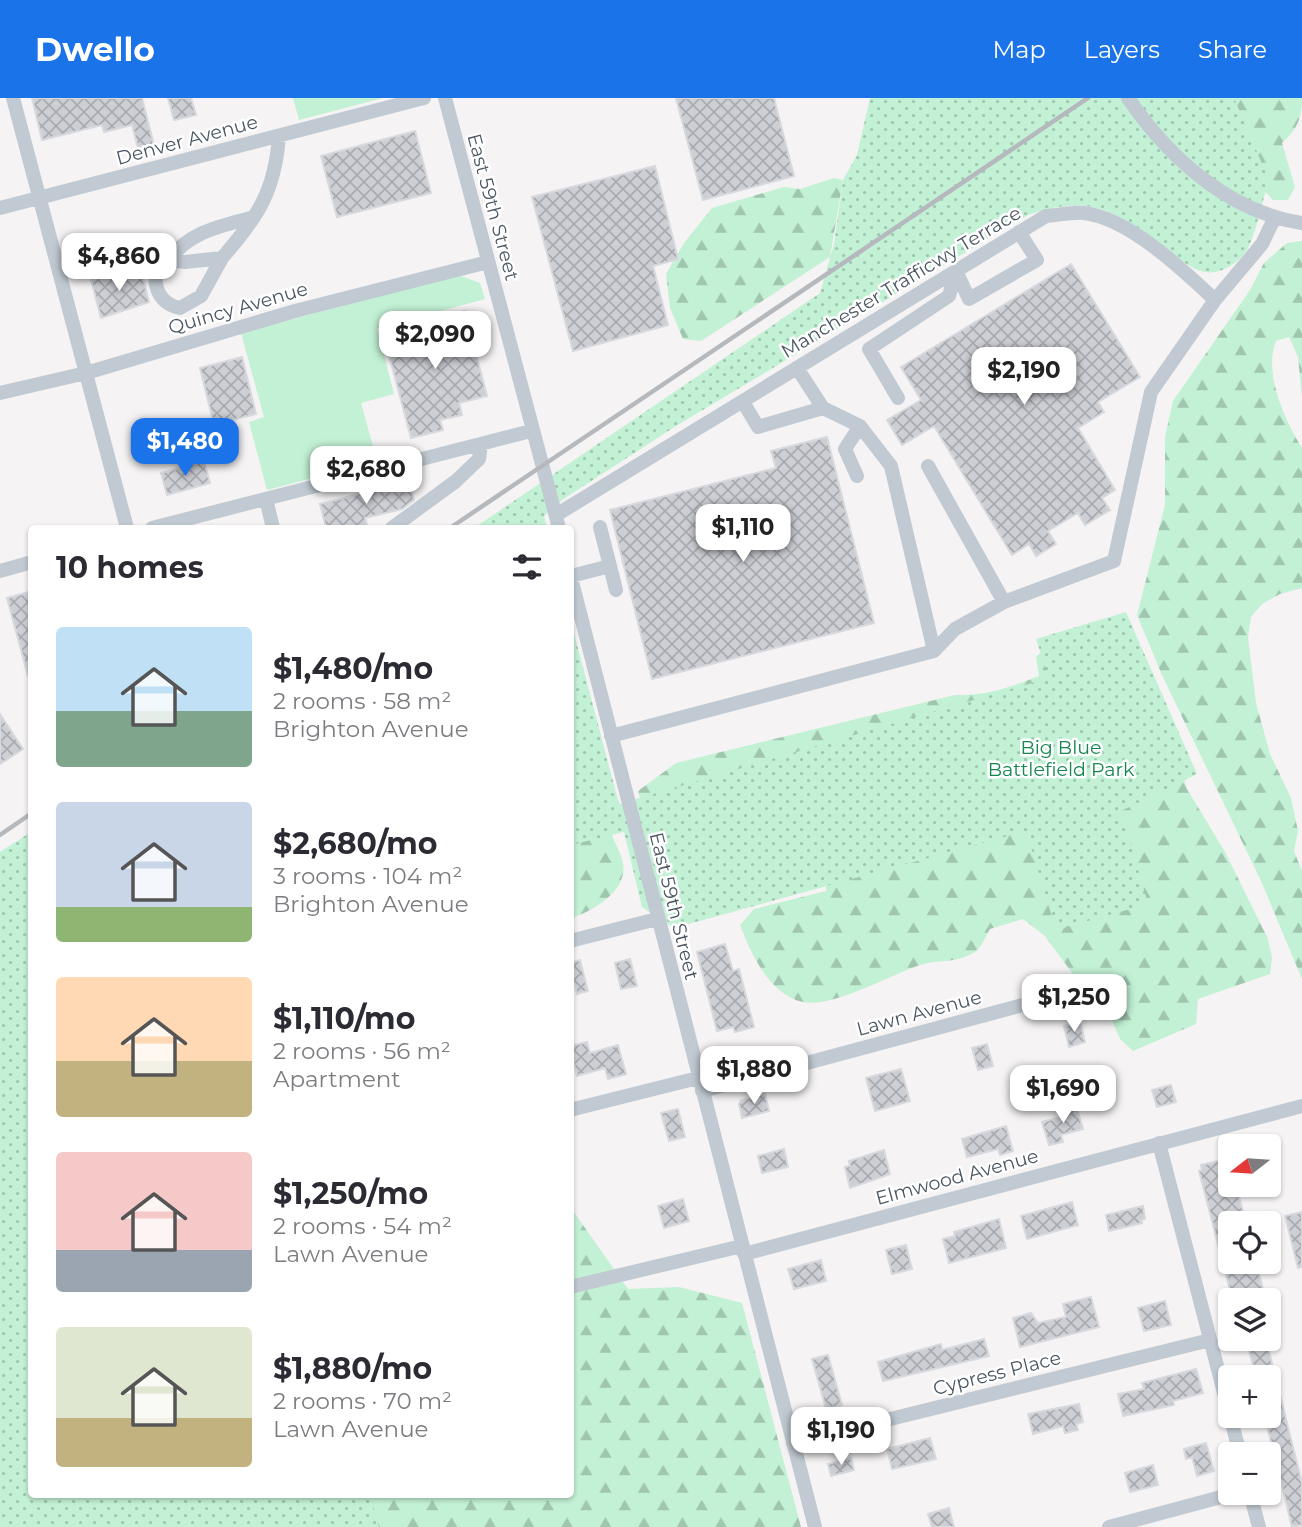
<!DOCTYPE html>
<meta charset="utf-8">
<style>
body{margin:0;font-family:Montserrat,sans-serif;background:#f7f7f7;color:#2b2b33;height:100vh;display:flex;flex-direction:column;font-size:26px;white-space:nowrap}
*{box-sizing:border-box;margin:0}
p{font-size:23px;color:#7c7c81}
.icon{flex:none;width:38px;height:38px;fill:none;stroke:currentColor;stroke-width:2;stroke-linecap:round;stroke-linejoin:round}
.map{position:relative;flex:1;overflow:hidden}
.panel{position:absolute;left:28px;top:427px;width:546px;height:973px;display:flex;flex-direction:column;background:#fff;border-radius:7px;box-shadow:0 2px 5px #0004}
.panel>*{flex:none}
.needle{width:46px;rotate:253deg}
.buttons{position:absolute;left:1218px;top:1036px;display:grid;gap:14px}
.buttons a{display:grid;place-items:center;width:63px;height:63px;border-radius:7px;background:#fff;box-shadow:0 2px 5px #0004;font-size:35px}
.price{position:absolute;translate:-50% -60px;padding:0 16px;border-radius:14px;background:#fff;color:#222;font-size:23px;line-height:46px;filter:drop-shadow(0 2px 4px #0008)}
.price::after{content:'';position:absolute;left:50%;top:42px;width:21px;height:16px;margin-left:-10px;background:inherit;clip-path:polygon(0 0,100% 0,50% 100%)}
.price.current{background:#1a73e8;color:#fff}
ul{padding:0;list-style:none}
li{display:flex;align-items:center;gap:21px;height:175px;padding:0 28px}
li span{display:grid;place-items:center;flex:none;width:196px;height:140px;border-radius:7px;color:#555}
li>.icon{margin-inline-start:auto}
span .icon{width:84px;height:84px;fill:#fffc;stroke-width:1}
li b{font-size:30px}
h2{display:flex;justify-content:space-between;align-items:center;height:84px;padding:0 28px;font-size:30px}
header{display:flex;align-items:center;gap:42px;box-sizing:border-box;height:98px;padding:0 35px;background:#1a73e8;color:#fff}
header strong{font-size:33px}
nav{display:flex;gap:38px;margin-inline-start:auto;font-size:24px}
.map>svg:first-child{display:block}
</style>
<header>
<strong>Dwello</strong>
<nav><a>Map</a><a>Layers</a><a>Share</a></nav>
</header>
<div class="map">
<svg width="1302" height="1429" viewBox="0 0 1302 1429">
<defs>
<pattern id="forest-firs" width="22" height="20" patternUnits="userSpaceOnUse" patternTransform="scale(1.75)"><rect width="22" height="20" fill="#c3f1d5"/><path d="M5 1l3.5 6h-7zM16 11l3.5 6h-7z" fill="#a0c6b0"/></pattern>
<pattern id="park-dots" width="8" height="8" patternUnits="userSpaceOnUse" patternTransform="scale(1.75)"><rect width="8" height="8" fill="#c3f1d5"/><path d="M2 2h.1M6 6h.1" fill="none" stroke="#a0c6b0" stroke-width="1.8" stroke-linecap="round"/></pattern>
<pattern id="building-cross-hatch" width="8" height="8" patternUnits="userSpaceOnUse" patternTransform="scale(1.75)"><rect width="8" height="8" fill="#cdcfd5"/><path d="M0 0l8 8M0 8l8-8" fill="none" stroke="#a8abb0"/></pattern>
</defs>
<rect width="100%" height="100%" fill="#f5f3f3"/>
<!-- grass -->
<path fill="#c3f1d5" d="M293,0H383L299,22Z
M458,177L480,185L485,201L377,230L394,296L361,305L377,363L267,392L249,324L264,319L241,235Z"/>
<!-- forest -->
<path fill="url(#forest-firs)" d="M1176,0H1302C1302,20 1297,32 1282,45L1295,89L1288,102H1273Z
M834,80L843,82L830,159L701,243L683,241L670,210L666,176L684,145L712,110L784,89L800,91Z
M1302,143V299L1298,259L1289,239L1276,243C1263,275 1285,323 1302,350V490L1280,496L1262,506L1251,519L1248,539L1256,605L1270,656L1291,700L1298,733L1294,753L1302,773V881L1261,783L1162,577L1137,517L1165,407V339L1173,303L1250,192L1264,165L1287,145Z
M1052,543L1170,634L1187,691L1225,754L1268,841L1272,860L1270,876L1198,901L1196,926L1133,953L1120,941L1106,908L1089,898L1045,838L1023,821L990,831C986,837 982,849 976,853C958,866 939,861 920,867C889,877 834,910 803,904C769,897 751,855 740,827L754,811L826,793L827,755L654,759L638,693L676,665L955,597C986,598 1011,589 1039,578L1036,559Z
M571,720L611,734C614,744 621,755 623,765C628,793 593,813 571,820Z
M0,761L32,1396H570L571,1110L628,1191L679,1189L742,1205L801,1429H0Z"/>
<!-- park -->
<path fill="url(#park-dots)" d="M870,0H1234L1269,82C1262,103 1258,128 1249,148C1242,163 1222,177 1205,174C1182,171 1137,123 1106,113C1078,103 1055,108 1028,117L676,328L562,402L544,418L547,430H474L820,195L834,146L843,82L857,57Z
M1126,514L1197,676L1121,713L1148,806L1056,832L1026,733L674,830L642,809L624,734L571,747L570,520L619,706L1049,580L1036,541Z
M31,734L32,1396L370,1397L379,1429H0V754Z"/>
<!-- building -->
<path fill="url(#building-cross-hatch)" stroke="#d7d9de" stroke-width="2" d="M32,0H142L155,51L139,54L132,27L104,34L102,27L42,42Z
M168,0H191L196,17L174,22Z
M676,0H774L794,78L703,102Z
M415,33L431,95L337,119L321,58Z
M655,68L678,161L653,168L668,227L573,253L532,99Z
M1071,166L1140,279L1098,304L1104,314L1078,330L1115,392L1102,400L1110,412L1085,427L1078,415L1048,433L1056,446L1036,458L1029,446L1012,457L934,328L902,347L887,322L921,302L901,269Z
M121,174L123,181L142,176L149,204L101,220L91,182Z
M465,213L487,298L459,305L462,317L440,322L443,332L411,340L383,234Z
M242,259L256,316L214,327L200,270Z
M827,339L874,525L652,581L610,412L776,370L771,353Z
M204,363L210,385L167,397L161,375Z
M410,383L414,402L402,411L365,420L368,430H326L320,406Z
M32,493V578H28L7,500Z
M0,616L23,651L0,666Z
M725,846L733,873L739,871L754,929L735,934L733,929L717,933L697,854Z
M630,861L637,888L621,891L615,865Z
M580,862L588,893L577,896L574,886L570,887V865Z
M1080,924L1085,944L1069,949L1064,928Z
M587,944L590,955L618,947L626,976L608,981L605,970L577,978L570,948Z
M987,946L993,968L978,972L972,950Z
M901,971L910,1003L875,1013L866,980Z
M1171,987L1176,1004L1157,1009L1152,992Z
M765,996L769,1013L742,1020L739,1006L741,1002Z
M1076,1007L1083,1031L1061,1037L1063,1044L1049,1047L1042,1024L1064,1018L1066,1009Z
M678,1011L685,1039L669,1043L661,1015Z
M1006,1028L1013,1053L1000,1057L998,1051L967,1059L962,1041Z
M784,1051L788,1069L762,1075L758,1058Z
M884,1052L890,1076L850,1090L845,1069L850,1068L849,1063Z
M1230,1060V1087H1236L1246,1125H1230V1164H1256L1263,1191L1235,1198V1195L1231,1196L1199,1073L1202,1072L1201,1067Z
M683,1101L689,1123L664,1130L658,1108Z
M1072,1104L1078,1127L1027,1141L1021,1118Z
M1143,1108L1145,1121L1141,1122L1142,1125L1109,1133L1106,1117Z
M1302,1114V1169L1298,1170L1285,1118Z
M999,1121L1006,1150L949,1165L943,1141L955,1138L954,1134Z
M906,1147L912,1171L892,1176L886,1152Z
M821,1162L826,1183L794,1191L788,1171Z
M1091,1199L1099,1229L1020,1249L1013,1220L1031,1215L1038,1225L1066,1219L1063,1206Z
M1165,1203L1171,1227L1144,1233L1138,1210Z
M984,1241L989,1258L883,1283L878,1264L941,1246L942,1252Z
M1266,1241L1302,1385V1427L1292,1429L1267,1328L1269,1279H1256L1247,1245Z
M828,1257L842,1307L826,1311L812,1261Z
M1196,1271L1203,1295L1173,1303L1174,1307L1123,1318L1118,1296L1144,1291L1142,1285Z
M1079,1306L1083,1324L1076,1326L1078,1332L1065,1335L1063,1328L1033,1336L1028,1316Z
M930,1340L936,1361L892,1371L887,1351Z
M1206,1345L1214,1373L1197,1378L1192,1359L1186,1361L1184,1351Z
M851,1360L854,1372L831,1378L828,1366Z
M1153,1367L1158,1387L1130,1394L1125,1375Z
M949,1410L954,1429H932L928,1416Z"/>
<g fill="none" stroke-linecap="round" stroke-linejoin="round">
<!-- minor -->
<path stroke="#c1cad2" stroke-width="14" d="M13,0L127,430
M445,0L559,430
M1128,0C1169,60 1229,114 1302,125
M0,110L424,0
M222,160L201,198L180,210C160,206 152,189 157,169L169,162L185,164L222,160C258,119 275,93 279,38
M169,162C189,133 222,128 254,119
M956,173L969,201L1037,162L1019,134
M0,295L86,275L295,213L488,164
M898,300L869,251L949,198L956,173
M743,304L758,329L823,310
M928,368L1004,504L1114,463L1151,294L1215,202
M857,378L845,351L860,328
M266,401L273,430
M556,417L1046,118C1058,117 1072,114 1084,115C1129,120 1184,173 1215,202L1262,146L1274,121
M600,429L610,468
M152,430L531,333
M392,430L456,383L479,361L481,346
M0,473L32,464
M570,476L815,1429
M571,478L610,468L616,492
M934,553L955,531L1004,504
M611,638L934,553L891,368L860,328L823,310L797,270
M570,843L657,821
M702,993L1064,896
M570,1012L698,980
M1159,1045L1240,1356
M744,1156L1302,1008
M570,1189L742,1148
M793,1345L1210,1242
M1250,1395L1259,1429
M1109,1429L1236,1395"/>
<!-- rail -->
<path stroke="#b5b8bd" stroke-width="4.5" d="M450,430L1088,0
M0,737L32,715"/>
</g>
<g text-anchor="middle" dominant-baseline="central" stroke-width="5" stroke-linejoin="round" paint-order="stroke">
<!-- street labels -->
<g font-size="19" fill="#4a5661" stroke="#fff">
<text transform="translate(187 42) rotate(-15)">Denver Avenue</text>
<text transform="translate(493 109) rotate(75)">East 59th Street</text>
<text transform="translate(901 184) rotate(-31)">Manchester Trafficwy Terrace</text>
<text transform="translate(238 210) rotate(-16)">Quincy Avenue</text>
<text transform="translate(674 808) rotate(76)">East 59th Street</text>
<text transform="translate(919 915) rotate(-15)">Lawn Avenue</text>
<text transform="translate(957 1079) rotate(-15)">Elmwood Avenue</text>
<text transform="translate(997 1275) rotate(-14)">Cypress Place</text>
</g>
<!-- park labels -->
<g font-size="19" fill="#17864f" stroke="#fff">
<text x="1061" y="649">Big Blue<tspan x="1061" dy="22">Battlefield Park</tspan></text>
</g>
</g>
</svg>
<div class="buttons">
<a><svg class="needle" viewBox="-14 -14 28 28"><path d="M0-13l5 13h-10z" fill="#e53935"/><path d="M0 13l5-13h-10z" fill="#7c7c81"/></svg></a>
<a><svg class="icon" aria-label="locate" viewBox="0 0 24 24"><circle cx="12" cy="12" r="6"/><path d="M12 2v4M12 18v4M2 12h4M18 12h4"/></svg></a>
<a><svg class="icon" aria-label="layers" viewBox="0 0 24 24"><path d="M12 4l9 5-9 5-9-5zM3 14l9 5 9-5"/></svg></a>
<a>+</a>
<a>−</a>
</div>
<b class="price" style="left:119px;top:195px">$4,860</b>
<b class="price" style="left:435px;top:273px">$2,090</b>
<b class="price" style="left:1024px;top:309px">$2,190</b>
<b class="price current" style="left:185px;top:380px">$1,480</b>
<b class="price" style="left:366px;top:408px">$2,680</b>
<b class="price" style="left:743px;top:466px">$1,110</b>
<b class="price" style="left:1074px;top:936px">$1,250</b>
<b class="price" style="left:754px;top:1008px">$1,880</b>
<b class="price" style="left:1063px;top:1027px">$1,690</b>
<b class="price" style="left:841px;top:1369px">$1,190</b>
<section class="panel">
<h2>10 homes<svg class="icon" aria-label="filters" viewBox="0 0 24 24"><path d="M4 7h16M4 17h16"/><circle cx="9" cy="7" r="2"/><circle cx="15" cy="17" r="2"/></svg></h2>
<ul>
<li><span style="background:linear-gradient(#bfe0f5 60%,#7fa58c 0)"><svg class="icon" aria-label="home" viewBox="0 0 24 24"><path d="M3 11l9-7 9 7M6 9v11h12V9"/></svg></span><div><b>$1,480/mo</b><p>2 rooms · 58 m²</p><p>Brighton Avenue</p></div></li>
<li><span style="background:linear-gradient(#c9d6e8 75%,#8fb573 0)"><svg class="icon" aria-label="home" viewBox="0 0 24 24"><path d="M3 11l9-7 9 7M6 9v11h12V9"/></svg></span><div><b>$2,680/mo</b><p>3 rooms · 104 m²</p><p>Brighton Avenue</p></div></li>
<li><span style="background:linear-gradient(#ffd9b3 60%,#c2b280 0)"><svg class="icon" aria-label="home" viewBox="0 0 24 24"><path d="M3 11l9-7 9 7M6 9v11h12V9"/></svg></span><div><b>$1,110/mo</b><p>2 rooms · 56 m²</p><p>Apartment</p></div></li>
<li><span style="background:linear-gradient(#f6c9c9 70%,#9aa5b1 0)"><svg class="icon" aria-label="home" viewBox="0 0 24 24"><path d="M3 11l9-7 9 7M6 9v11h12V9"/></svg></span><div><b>$1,250/mo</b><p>2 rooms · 54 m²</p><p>Lawn Avenue</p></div></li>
<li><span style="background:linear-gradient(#dfe7d0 65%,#c2b280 0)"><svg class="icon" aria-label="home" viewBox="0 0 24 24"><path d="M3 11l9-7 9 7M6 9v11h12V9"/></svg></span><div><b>$1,880/mo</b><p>2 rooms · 70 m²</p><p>Lawn Avenue</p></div></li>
</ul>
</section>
</div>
